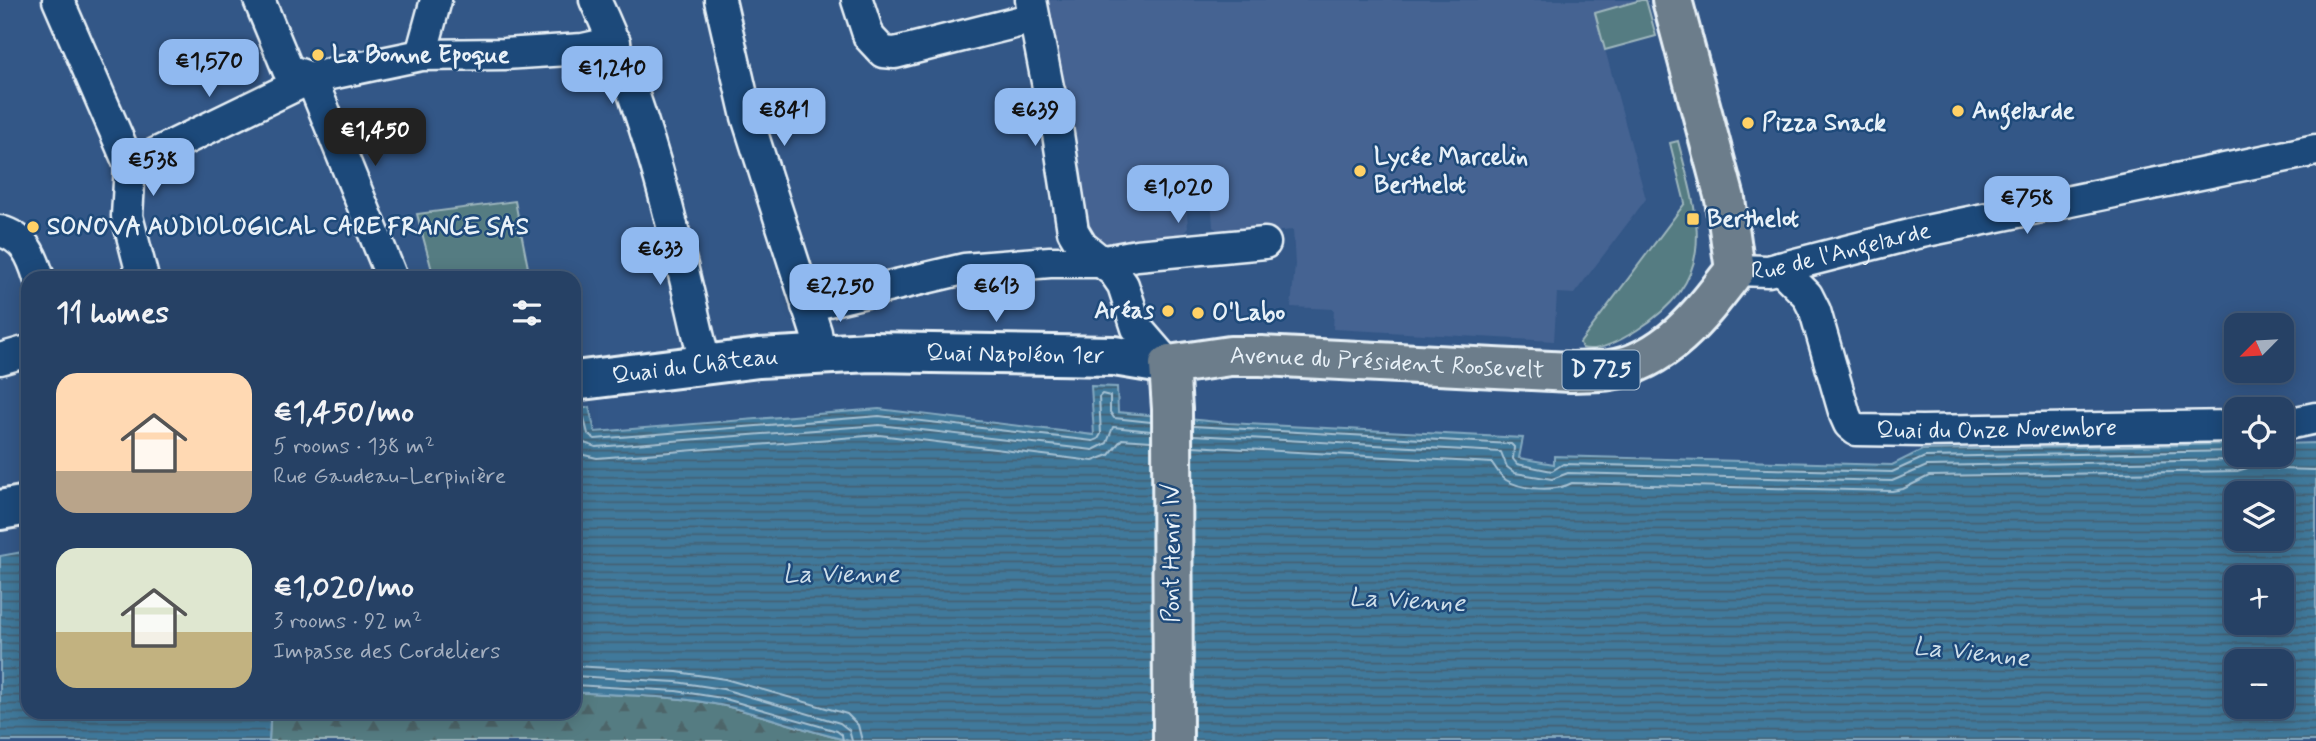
<!DOCTYPE html>
<meta charset="utf-8">
<style>
body{margin:0;font-family:Mynerve,sans-serif;background:#2e486b;color:#f1f3f6;height:100vh;display:flex;flex-direction:column;font-size:26px;white-space:nowrap}
*{box-sizing:border-box;margin:0}
p{font-size:23px;color:#a4afbf}
.icon{flex:none;width:38px;height:38px;fill:none;stroke:currentColor;stroke-width:2;stroke-linecap:round;stroke-linejoin:round}
.map{position:relative;flex:1;overflow:hidden}
.details{position:absolute;left:21px;top:271px;width:560px;height:448px;display:flex;flex-direction:column;background:#264165;border-radius:21px;box-shadow:0 4px 18px #0003,0 0 0 2px #425a79}
.details>*{flex:none}
.needle{width:46px;rotate:246deg}
.buttons{position:absolute;left:2224px;top:313px;display:grid;gap:14px}
.buttons a{display:grid;place-items:center;width:70px;height:70px;border-radius:14px;background:#264165;box-shadow:0 4px 18px #0003,0 0 0 2px #425a79;font-size:35px}
.price{position:absolute;translate:-50% -60px;padding:0 16px;border-radius:14px;background:#90b9f0;color:#111;font-size:23px;line-height:46px;filter:drop-shadow(0 2px 4px #0008)}
.price::after{content:'';position:absolute;left:50%;top:42px;width:21px;height:16px;margin-left:-10px;background:inherit;clip-path:polygon(0 0,100% 0,50% 100%)}
.price.selected{background:#222;color:#fff}
ul{padding:0;list-style:none}
li{display:flex;align-items:center;gap:21px;height:175px;padding:0 35px}
li span{display:grid;place-items:center;flex:none;width:196px;height:140px;border-radius:21px;color:#555}
li>.icon{margin-inline-start:auto}
span .icon{width:84px;height:84px;fill:#fffc;stroke-width:1}
li b{font-size:30px}
h2{display:flex;justify-content:space-between;align-items:center;height:84px;padding:0 35px;font-size:30px}
.map>svg:first-child{display:block}
</style>
<div class="map">
<svg width="2316" height="741" viewBox="0 0 2316 741">
<defs>
<pattern id="forest-firs" width="22" height="20" patternUnits="userSpaceOnUse" patternTransform="scale(1.75)"><rect width="22" height="20" fill="#557c82"/><path d="M5 1l3.5 6h-7zM16 11l3.5 6h-7z" fill="#4e6569"/></pattern>
<pattern id="water-rules" width="6" height="5" patternUnits="userSpaceOnUse" patternTransform="scale(1.75)"><rect width="6" height="5" fill="#41799b"/><path d="M0 2.5h6" fill="none" stroke="#446072"/></pattern>
</defs>
<rect width="100%" height="100%" fill="#335787"/>
<filter id="ink" filterUnits="userSpaceOnUse"><feTurbulence type="fractalNoise" baseFrequency=".0143" numOctaves="2"/><feDisplacementMap in="SourceGraphic" scale="14" xChannelSelector="R" yChannelSelector="G"/><feConvolveMatrix kernelMatrix="1 2 1 2 8 2 1 2 1" color-interpolation-filters="sRGB"/></filter>
<g filter="url(#ink)">
<!-- built -->
<path fill="#456392" d="M1040,0H1641L1595,13L1646,199L1574,294L1557,293L1554,341L1333,329L1334,309L1291,307L1295,265L1293,230L1224,236L1213,227L1211,197L1186,199L1188,228L1177,240L1106,246L1091,233L1069,88L1057,90Z"/>
<!-- green -->
<path fill="#557c82" stroke="#9eb6bd" stroke-width="2" d="M1641,0H1646L1656,36L1605,50L1595,13Z
M1678,141C1699,222 1720,277 1637,330C1623,339 1598,353 1582,348L1580,343L1685,203L1670,143Z
M515,201L530,278H434L417,214Z"/>
<!-- forest -->
<path fill="url(#forest-firs)" stroke="#9eb6bd" stroke-width="2" d="M574,692C623,696 672,695 720,705C764,714 807,732 851,741H269L270,720L284,712H574Z"/>
<!-- water -->
<path fill="url(#water-rules)" stroke="#84a9c0" stroke-width="2" fill-rule="evenodd" d="M1091,386L1117,387L1118,412L1228,423L1523,438L1519,458L1554,464V456L1892,465L1922,450L2236,444V455H2282V444L2316,443V741H851C807,732 764,714 720,705C672,695 623,696 574,692V411L589,407L595,432L879,409L1094,435ZM2236,494H2282V539H2236ZM2236,578H2282V623H2236ZM2236,662H2282V707H2236Z
M28,551V712H284L270,720L269,741H0V556Z"/>
<g fill="none" stroke-linecap="round" stroke-linejoin="round">
<!-- shore -->
<path stroke="#a5c1d3" stroke-width="2" d="M574,417L584,418L588,434L595,439L879,416L1093,441L1098,439L1101,434L1099,397L1102,394L1110,396V412L1114,418L1151,422
M574,426L577,428L584,443L596,447L879,425L1093,450L1107,443L1113,427L1151,431
M1193,426L1511,444L1514,447L1513,459L1517,464L1552,471L1563,464L1892,472L1925,457L2236,451
M1193,435L1501,452L1507,467L1515,473L1552,479L1568,473L1892,481L1927,466L2235,460L2247,455
M1193,446L1492,463C1496,468 1499,475 1506,480C1522,490 1555,492 1572,483L1892,491L1903,489L1929,476L2237,471L2247,468L2260,458L2277,469L2316,470
M574,447L584,455L597,458L879,435L1093,461L1109,455L1122,439L1151,441
M574,666L677,672L725,679L847,714L858,725L862,741
M574,676L676,682L723,689L840,723L849,730L852,741
M574,685L676,691L722,698L837,731L842,735L843,741"/>
<defs>
<g id="minor">
<path d="M58,0L130,166L127,216L143,278"/>
<path d="M259,0L288,70L311,78"/>
<path d="M595,0C650,116 676,239 705,364"/>
<path d="M720,0L747,117L816,332L819,354"/>
<path d="M857,0L869,37L883,52L895,53L1034,18"/>
<path d="M1031,0L1048,87L1054,108L1073,231L1082,246L1114,272L1123,285L1137,328L1169,365"/>
<path d="M421,55L436,0"/>
<path d="M311,78L392,278"/>
<path d="M130,166L311,78L421,55L504,54L583,49L615,42"/>
<path d="M0,231C25,238 32,255 39,278"/>
<path id="s1" d="M1780,268L1807,295L1815,311L1845,415L1849,424L1856,430L1922,431L2236,426"/>
<path id="s2" d="M1735,270L1768,271L1917,233L2316,150"/>
<path d="M807,306L964,269L1050,262H1099L1137,255L1265,243"/>
<path d="M0,359L28,351"/>
<path d="M2282,425L2316,418"/>
</g>
<g id="secondary">
<path id="s3" d="M574,381L759,358L870,352L1114,356L1169,365"/>
<path d="M0,510L28,505"/>
</g>
<g id="primary">
<path id="s4" d="M1173,741L1172,409L1169,365L1230,356H1261L1571,372C1584,371 1597,372 1610,370C1667,361 1702,313 1735,270L1725,199L1672,0"/>
</g>
</defs>
<!-- minor casing -->
<use href="#minor" stroke="#e8f1f8" stroke-width="35"/>
<!-- secondary casing -->
<use href="#secondary" stroke="#e8f1f8" stroke-width="44"/>
<!-- primary casing -->
<use href="#primary" stroke="#e8f1f8" stroke-width="44"/>
<!-- minor -->
<use href="#minor" stroke="#1f4a7a" stroke-width="30"/>
<!-- secondary -->
<use href="#secondary" stroke="#1f4a7a" stroke-width="38"/>
<!-- primary -->
<use href="#primary" stroke="#6c7d8b" stroke-width="38"/>
</g>
</g>
<!-- markers -->
<g fill="#ffd166" stroke="#1f4a7a" stroke-width="2.5">
<circle cx="318" cy="55" r="7"/>
<circle cx="1958" cy="111" r="7"/>
<circle cx="1748" cy="123" r="7"/>
<circle cx="1360" cy="171" r="7"/>
<rect x="1686" y="212" width="14" height="14" rx="3.5"/>
<circle cx="33" cy="227" r="7"/>
<circle cx="1168" cy="311" r="7"/>
<circle cx="1198" cy="313" r="7"/>
</g>
<g text-anchor="middle" dominant-baseline="central" stroke-width="5" stroke-linejoin="round" paint-order="stroke">
<!-- shield labels -->
<rect fill="#1f4a7a" stroke="#acbfd2" stroke-width="2" x="1562.5" y="350.5" width="77" height="39" rx="5"/>
<g font-size="23" font-weight="bold" fill="#e8f1f8">
<text x="1601" y="370">D 725</text>
</g>
<!-- poi labels -->
<g font-size="24" font-weight="bold" fill="#e8f1f8" stroke="#1f4a7a" text-anchor="start">
<text x="332" y="55">La Bonne Epoque</text>
<text x="1972" y="111">Angelarde</text>
<text x="1762" y="123">Pizza Snack</text>
<text x="1374" y="157">Lycée Marcelin<tspan x="1374" dy="28">Berthelot</tspan></text>
<text x="1707" y="219">Berthelot</text>
<text x="47" y="227">SONOVA AUDIOLOGICAL CARE FRANCE SAS</text>
<text x="1154" y="311" text-anchor="end">Aréas</text>
<text x="1212" y="313">O'Labo</text>
</g>
<!-- street labels -->
<g font-size="24" fill="#e8f1f8" stroke="#1f4a7a">
<text stroke="none"><textPath href="#s2" startOffset="108">Rue de l'Angelarde</textPath></text>
<text stroke="none"><textPath href="#s3" startOffset="443">Quai Napoléon 1er</textPath></text>
<text stroke="none"><textPath href="#s4" startOffset="595">Avenue du Président Roosevelt</textPath></text>
<text stroke="none"><textPath href="#s3" startOffset="122">Quai du Château</textPath></text>
<text stroke="none"><textPath href="#s1" startOffset="324">Quai du Onze Novembre</textPath></text>
<text transform="translate(1172 553) rotate(-90)">Pont Henri IV</text>
</g>
<!-- water labels -->
<g font-size="26" font-style="italic" fill="#cfdfea" stroke="#1f4a7a">
<text x="841" y="575">La Vienne</text>
<text transform="translate(1407 601) rotate(3)">La Vienne</text>
<text transform="translate(1971 653) rotate(6)">La Vienne</text>
</g>
</g>
</svg>
<div class="buttons">
<a><svg class="needle" viewBox="-14 -14 28 28"><path d="M0-13l5 13h-10z" fill="#e53935"/><path d="M0 13l5-13h-10z" fill="#a4afbf"/></svg></a>
<a><svg class="icon" aria-label="locate" viewBox="0 0 24 24"><circle cx="12" cy="12" r="6"/><path d="M12 2v4M12 18v4M2 12h4M18 12h4"/></svg></a>
<a><svg class="icon" aria-label="layers" viewBox="0 0 24 24"><path d="M12 4l9 5-9 5-9-5zM3 14l9 5 9-5"/></svg></a>
<a>+</a>
<a>−</a>
</div>
<b class="price" style="left:209px;top:99px">€1,570</b>
<b class="price" style="left:612px;top:106px">€1,240</b>
<b class="price" style="left:784px;top:148px">€841</b>
<b class="price" style="left:1035px;top:148px">€639</b>
<b class="price selected" style="left:375px;top:168px">€1,450</b>
<b class="price" style="left:153px;top:198px">€538</b>
<b class="price" style="left:1178px;top:225px">€1,020</b>
<b class="price" style="left:2027px;top:236px">€758</b>
<b class="price" style="left:660px;top:287px">€633</b>
<b class="price" style="left:840px;top:324px">€2,250</b>
<b class="price" style="left:996px;top:324px">€613</b>
<section class="details">
<h2>11 homes<svg class="icon" aria-label="filters" viewBox="0 0 24 24"><path d="M4 7h16M4 17h16"/><circle cx="9" cy="7" r="2"/><circle cx="15" cy="17" r="2"/></svg></h2>
<ul>
<li><span style="background:linear-gradient(#ffd9b3 70%,#b9a48a 0)"><svg class="icon" aria-label="home" viewBox="0 0 24 24"><path d="M3 11l9-7 9 7M6 9v11h12V9"/></svg></span><div><b>€1,450/mo</b><p>5 rooms · 138 m²</p><p>Rue Gaudeau-Lerpinière</p></div></li>
<li><span style="background:linear-gradient(#dfe7d0 60%,#c2b280 0)"><svg class="icon" aria-label="home" viewBox="0 0 24 24"><path d="M3 11l9-7 9 7M6 9v11h12V9"/></svg></span><div><b>€1,020/mo</b><p>3 rooms · 92 m²</p><p>Impasse des Cordeliers</p></div></li>
</ul>
</section>
</div>
